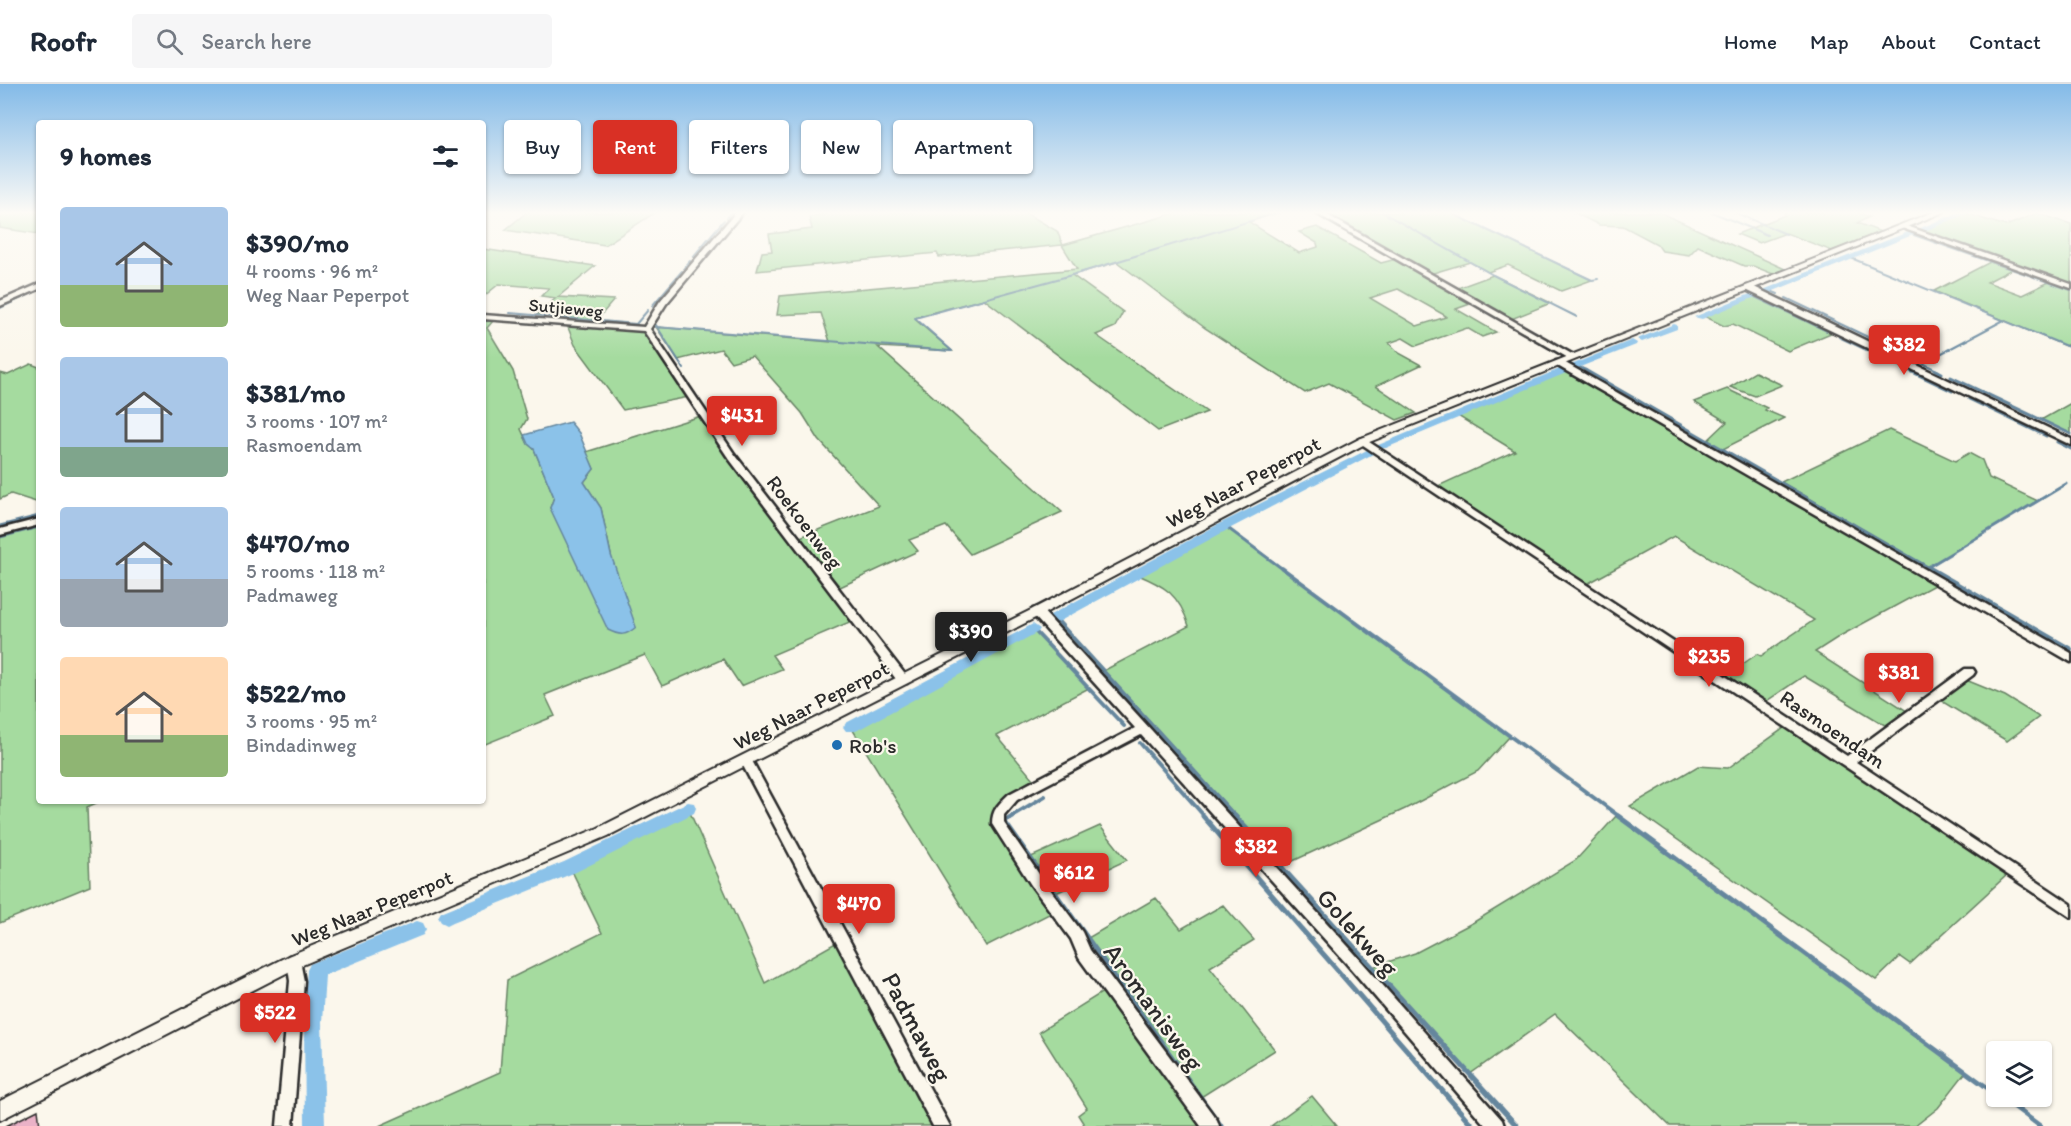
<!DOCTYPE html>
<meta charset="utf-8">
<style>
body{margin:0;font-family:Itim,sans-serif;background:#f6f6f7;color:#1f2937;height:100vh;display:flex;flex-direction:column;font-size:22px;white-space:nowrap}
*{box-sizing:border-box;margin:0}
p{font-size:20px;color:#747a83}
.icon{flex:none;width:33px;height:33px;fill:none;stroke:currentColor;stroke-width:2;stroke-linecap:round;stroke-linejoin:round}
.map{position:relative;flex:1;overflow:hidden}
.panel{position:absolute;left:36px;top:36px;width:450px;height:684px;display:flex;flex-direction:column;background:#fff;border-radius:6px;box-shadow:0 2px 4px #0004}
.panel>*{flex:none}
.banner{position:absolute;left:504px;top:36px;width:570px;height:54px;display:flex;gap:12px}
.tools{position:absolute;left:1986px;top:957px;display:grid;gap:12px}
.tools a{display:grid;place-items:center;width:66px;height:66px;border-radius:6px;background:#fff;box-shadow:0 2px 4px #0004;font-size:30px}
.price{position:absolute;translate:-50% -51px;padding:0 14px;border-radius:6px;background:#d93025;color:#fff;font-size:20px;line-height:39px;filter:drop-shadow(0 2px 3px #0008)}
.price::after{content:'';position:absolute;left:50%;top:36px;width:18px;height:14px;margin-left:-9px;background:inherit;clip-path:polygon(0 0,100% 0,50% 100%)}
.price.current{background:#222;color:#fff}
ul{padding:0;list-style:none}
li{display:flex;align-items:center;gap:18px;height:150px;padding:0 24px}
li span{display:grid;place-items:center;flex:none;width:168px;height:120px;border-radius:6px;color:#555}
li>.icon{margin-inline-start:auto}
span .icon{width:72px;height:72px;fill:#fffc;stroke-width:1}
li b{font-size:26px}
h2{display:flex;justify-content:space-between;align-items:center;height:72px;padding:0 24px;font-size:26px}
.chip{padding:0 21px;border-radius:6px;background:#fff;box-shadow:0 2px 4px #0004;font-size:21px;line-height:54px}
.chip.current{background:#d93025;color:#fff}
header{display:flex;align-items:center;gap:36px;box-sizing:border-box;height:84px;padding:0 30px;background:#fff;border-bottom:2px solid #e0e1e3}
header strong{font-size:28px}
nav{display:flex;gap:33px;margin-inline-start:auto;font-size:21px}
.search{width:420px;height:54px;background:#f6f6f7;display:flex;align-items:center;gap:15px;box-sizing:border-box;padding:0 21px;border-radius:6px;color:#747a83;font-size:22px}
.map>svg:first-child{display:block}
</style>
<header>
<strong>Roofr</strong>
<div class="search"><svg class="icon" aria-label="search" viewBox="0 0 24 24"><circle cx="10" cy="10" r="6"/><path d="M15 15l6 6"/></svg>Search here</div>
<nav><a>Home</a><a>Map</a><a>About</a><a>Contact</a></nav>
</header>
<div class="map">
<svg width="2071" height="1042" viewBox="0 0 2071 1042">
<rect width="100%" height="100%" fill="#fbf7ec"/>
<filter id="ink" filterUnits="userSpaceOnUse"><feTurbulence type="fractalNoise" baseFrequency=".0167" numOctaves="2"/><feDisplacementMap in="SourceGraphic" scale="12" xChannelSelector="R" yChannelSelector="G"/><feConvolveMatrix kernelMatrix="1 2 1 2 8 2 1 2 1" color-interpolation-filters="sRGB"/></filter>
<g filter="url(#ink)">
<!-- green -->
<path fill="#a5db9f" stroke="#688365" stroke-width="1.5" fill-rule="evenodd" d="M0,128H39V150L0,144Z
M527,128H656L605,161L505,146Z
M833,128H1024L1057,147L1063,161L1179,128H1264L1270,131L1249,138L1299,169L1318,163L1317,159L1299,148L1317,143L1381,179L1396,175L1473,219L1456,225L1496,248L1482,253L1467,244L1416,262L1403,254L1389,259L1399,269L1421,281L1376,302L1416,329L1397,336L1329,299L1305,309L1205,244L1117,178L1072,191L1123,228L1115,243L1096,251L1207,328L1158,347L984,215L919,232L916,234L917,237L952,267L878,263L1062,428L970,470L946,442L909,456L918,467L840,503L800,453L879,422L819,356L802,329L752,272L731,278L721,265L678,276L656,243L830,258L821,229L777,231L780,212L1077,185L1062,161L939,173L937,169L757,187L762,168L772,167L769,150L812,145L809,133ZM1398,205L1446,232V233L1417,242L1370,214Z
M1449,128L1592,196L1561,207L1508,181L1488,188L1470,178L1430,190L1322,129Z
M1573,128H1659L1785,185L1773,190L1753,182H1744L1698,162L1689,171L1662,167L1657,160L1623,142L1599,141Z
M1784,128H1857L1869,133L1857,139L1881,148L1832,167L1786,149L1759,159L1737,150L1785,131Z
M1965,129L2006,142L2037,129L2071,140V199L1920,146Z
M483,165L595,182L558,213L614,216L596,237L537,231L556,214L541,212L549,204L499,200L483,213Z
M1990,178L2012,185L1987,198L2022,211L2049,198L2071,206V259L2065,262L1934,207Z
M1493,191L1551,219L1509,236L1458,206L1460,203Z
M1754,212L1827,247L1831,249L1788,267L1733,240L1724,242L1702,231Z
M483,237H493L487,244L513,287L527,335L521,345L528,360L534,365L554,413L550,424L611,471L601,424L584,398L594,385L586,368L701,332L728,373L852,537L772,571L782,585L741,602L723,575L662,602L645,571L545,611L555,632L483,661Z
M567,241L642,247L689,313L623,326L575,261Z
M31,280L39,283V419L11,410L0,415V289L8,291Z
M1566,286L1936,500L1840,552L1815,568L1907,627L1888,643L1804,592L1765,618L1726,592L1757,570L1761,572L1814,536L1674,452L1587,500L1438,402L1515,367L1456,331Z
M1755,288L1782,301L1755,312L1730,303Z
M1727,305L1767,324L1765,326L1784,334L1723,365L1707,357L1727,338L1694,318Z
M2071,319V350L2041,336Z
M1889,346L1955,377L1969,369L1982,376L1989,394L2038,417L1928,483L1781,398Z
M1225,442L1510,652L1478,687L1405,725L1280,783L1101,588L1189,542C1179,510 1165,502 1136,490Z
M39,443V717H101L87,723L90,802L0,839V453Z
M1033,545L1089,604L997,652L1033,695C1017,705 1003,713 994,730L1055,827L986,862L851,643Z
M1966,596L2005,612L2039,633L2007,657L1938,615Z
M1787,642L2008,790L1910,880L1900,873L1876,896L1630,722L1698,682L1728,684Z
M688,724L765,899L839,857L935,1042H379L500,988L507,896L602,849L570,783Z
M1617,731L1966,988L1938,1024L1915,1042H1670L1555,930L1470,990L1372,883L1415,869L1474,838L1576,776Z
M1100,742L1127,776L1056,809L1031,773Z
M1156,814L1181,845L1223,821L1254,856L1210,883L1275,966L1201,1013L1088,854Z
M1106,906L1204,1042H1085L1078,1031L1087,1024L1039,948Z
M1312,1012L1337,1042H1271Z"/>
<!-- water -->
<path fill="#8bc2e9" stroke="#65869d" stroke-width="1.5" d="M570,338L579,349L594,385L584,398L601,424L611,471L636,543C626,552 620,552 608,546L550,424L554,413L534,365L528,360L524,351Z"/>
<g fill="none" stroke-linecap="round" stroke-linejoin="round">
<!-- stream-far3 -->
<path stroke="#65869d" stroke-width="2" d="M1382,128L1493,191L1577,233
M1449,128L1592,196L1598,195
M1712,128L1767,151
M1734,128L1786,150
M727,134L731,128
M1911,150L2071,206
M693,173L724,136
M1851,174L2071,264
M684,184L690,177
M28,205L39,200
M1768,206L1778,210
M1753,212L1827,247
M1786,214L1939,287
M652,222L682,187
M0,224L39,206
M510,229L636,240L648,226
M483,237H493
M656,241L684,285
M656,243L951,267
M1839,253L1911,287
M952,267L915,234L1079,189L1280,128
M1923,279L2004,236
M1576,281L1587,287"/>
<!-- stream-far2 -->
<path stroke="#65869d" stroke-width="3" d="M1585,286L1933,486
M1908,286L1952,307
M1936,286L1942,289
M1951,293L2071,350
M1969,315L2046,352
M2057,358L2071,365
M0,442L39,432
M1225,442L1284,486
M0,453L39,443
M1928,483L2066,400"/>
<!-- stream-far1 -->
<path stroke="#65869d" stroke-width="4" d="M1282,484L1620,733
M1930,484L2071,565
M1055,534L1236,733
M1033,545L1124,642
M1140,659L1205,733
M1010,733L1045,712"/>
<!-- stream -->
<path stroke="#65869d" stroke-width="5" d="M1013,732L1004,737L1221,1042
M1203,732L1473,1042
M1235,732L1517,1042
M1618,732L1996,1010
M2000,1012L2040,1042"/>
<!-- canal -->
<path fill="#8bc2e9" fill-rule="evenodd" d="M1959,128H1971L1923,148L1916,146Z
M1908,148L1915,150L1771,208L1763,206Z
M1750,210L1758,212L1702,235L1694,233Z
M1674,240L1677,241V245L1642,258L1637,255Z
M1632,256L1637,259L1636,261L1580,283H1572L1571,281Z
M1562,284L1566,285V289L1386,364H1378L1376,362Z
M1369,365L1373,366V370L1229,445L1060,537L1055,539L1048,534L1050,531L1221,439Z
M1033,540L1040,545L1038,548L856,647H846L843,643L846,639Z
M688,718L694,719L696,724L694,729L576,788L453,838L447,841L441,838L438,833L441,828L564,778Z
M417,837L423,839L426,845L423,851L325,891L322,938L325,1042H305L304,938L307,886L310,880Z"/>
</g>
<!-- building -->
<path fill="#eab2c7" stroke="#2b2b2b" stroke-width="1.5" d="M38,1026L40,1042H6Z"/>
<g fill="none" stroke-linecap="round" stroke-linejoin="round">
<defs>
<path id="minor" d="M736,128H743L666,220L650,245L733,368L907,593L909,596L907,599H899L727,372L644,247L483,235V231L644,243L660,217Z
M1314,128H1322L1577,273L1573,275H1570Z
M1904,141L2071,200V204L1902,144V142Z
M39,200V205L0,222V217Z
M1746,202H1752L2071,355V361L1746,206Z
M1556,277H1562L2071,569V578L1556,281Z
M1363,354L1847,672L1965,585H1973L1975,588L1973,591L1856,678L2071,820V833L1360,359V355Z
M39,435V441L0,451V445Z
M1037,524L1041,525L1356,871L1502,1036L1504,1042H1486L1346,879L1141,651L1017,716L1004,731V739L1041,793L1082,848L1090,866L1217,1036L1219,1042H1201L1079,874L1071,855L1031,801L992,740C992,725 999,720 1009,710L1135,644L1033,531L1032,528L1033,525Z
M746,671L750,673L950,1042H933L740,676L742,673Z
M294,871L299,872L304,897L293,1042H277L290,897L287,877L289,872Z"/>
<path id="tertiary" d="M1933,128H1944L1367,359L1041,531L608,752L300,882L0,1036V1017L288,872L598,744L1033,525L1359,355Z"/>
</defs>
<!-- minor casing -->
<use href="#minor" stroke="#2b2b2b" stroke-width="5"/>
<!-- tertiary casing -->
<use href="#tertiary" stroke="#2b2b2b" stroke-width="4"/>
<!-- minor -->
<use href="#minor" fill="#fbf7ec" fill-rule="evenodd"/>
<!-- tertiary -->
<use href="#tertiary" fill="#fbf7ec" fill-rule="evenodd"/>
</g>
</g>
<!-- sky -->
<linearGradient id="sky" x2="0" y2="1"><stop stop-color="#83bae8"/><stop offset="0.47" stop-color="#fdfbf6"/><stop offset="1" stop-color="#fdfbf6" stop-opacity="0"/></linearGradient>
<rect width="2071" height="274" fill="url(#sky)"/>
<!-- markers -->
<circle fill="#1f6fb2" stroke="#fbf7ec" stroke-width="2" cx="837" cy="661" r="6"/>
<g text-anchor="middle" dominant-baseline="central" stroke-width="4.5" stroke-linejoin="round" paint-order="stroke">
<!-- far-street labels -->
<g font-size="18" fill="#2b2b2b" stroke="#fbf7ec">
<text transform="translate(566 224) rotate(5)">Sutjieweg</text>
</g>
<!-- street labels -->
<g font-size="21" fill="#2b2b2b" stroke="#fbf7ec">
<text transform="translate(1243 398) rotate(-28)">Weg Naar Peperpot</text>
<text transform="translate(805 438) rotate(53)">Roekoenweg</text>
<text transform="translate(811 621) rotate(-27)">Weg Naar Peperpot</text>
<text transform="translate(1833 645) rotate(34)">Rasmoendam</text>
<text transform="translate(372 824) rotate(-22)">Weg Naar Peperpot</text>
</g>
<!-- poi labels -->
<g font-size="21" fill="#2b2b2b" stroke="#fbf7ec" text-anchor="start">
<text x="849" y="661">Rob's</text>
</g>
<!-- near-street labels -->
<g font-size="26" fill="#2b2b2b" stroke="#fbf7ec">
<text transform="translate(1358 848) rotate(48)">Golekweg</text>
<text transform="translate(1154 923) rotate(54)">Aromanisweg</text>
<text transform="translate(917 943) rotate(62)">Padmaweg</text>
</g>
</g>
</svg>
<div class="tools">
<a><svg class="icon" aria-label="layers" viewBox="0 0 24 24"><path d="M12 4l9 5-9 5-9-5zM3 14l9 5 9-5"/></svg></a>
</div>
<b class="price" style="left:1904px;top:292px">$382</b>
<b class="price" style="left:742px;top:363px">$431</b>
<b class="price current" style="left:971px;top:579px">$390</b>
<b class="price" style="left:1709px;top:604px">$235</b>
<b class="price" style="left:1899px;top:620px">$381</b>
<b class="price" style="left:1256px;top:794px">$382</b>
<b class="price" style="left:1074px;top:820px">$612</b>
<b class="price" style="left:859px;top:851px">$470</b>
<b class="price" style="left:275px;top:960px">$522</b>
<div class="banner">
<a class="chip">Buy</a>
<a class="chip current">Rent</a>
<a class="chip">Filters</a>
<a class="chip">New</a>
<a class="chip">Apartment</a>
</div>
<section class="panel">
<h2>9 homes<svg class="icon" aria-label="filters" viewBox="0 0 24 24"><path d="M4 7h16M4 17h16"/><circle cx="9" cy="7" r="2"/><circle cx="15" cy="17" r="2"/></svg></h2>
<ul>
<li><span style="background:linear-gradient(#a9c7e8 65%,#8fb573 0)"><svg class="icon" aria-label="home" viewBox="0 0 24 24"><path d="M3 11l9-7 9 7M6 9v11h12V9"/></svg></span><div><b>$390/mo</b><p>4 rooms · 96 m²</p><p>Weg Naar Peperpot</p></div></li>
<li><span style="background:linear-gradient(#a9c7e8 75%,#7fa58c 0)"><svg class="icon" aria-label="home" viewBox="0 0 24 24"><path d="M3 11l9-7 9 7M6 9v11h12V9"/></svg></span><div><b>$381/mo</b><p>3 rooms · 107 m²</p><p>Rasmoendam</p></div></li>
<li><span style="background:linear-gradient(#a9c7e8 60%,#9aa5b1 0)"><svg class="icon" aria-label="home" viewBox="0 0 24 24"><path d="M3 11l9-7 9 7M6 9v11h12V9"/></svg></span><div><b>$470/mo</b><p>5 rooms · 118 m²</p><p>Padmaweg</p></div></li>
<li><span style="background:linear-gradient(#ffd9b3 65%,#8fb573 0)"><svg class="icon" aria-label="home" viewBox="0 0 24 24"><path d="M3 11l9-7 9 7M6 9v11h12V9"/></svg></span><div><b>$522/mo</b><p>3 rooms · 95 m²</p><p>Bindadinweg</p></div></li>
</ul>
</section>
</div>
